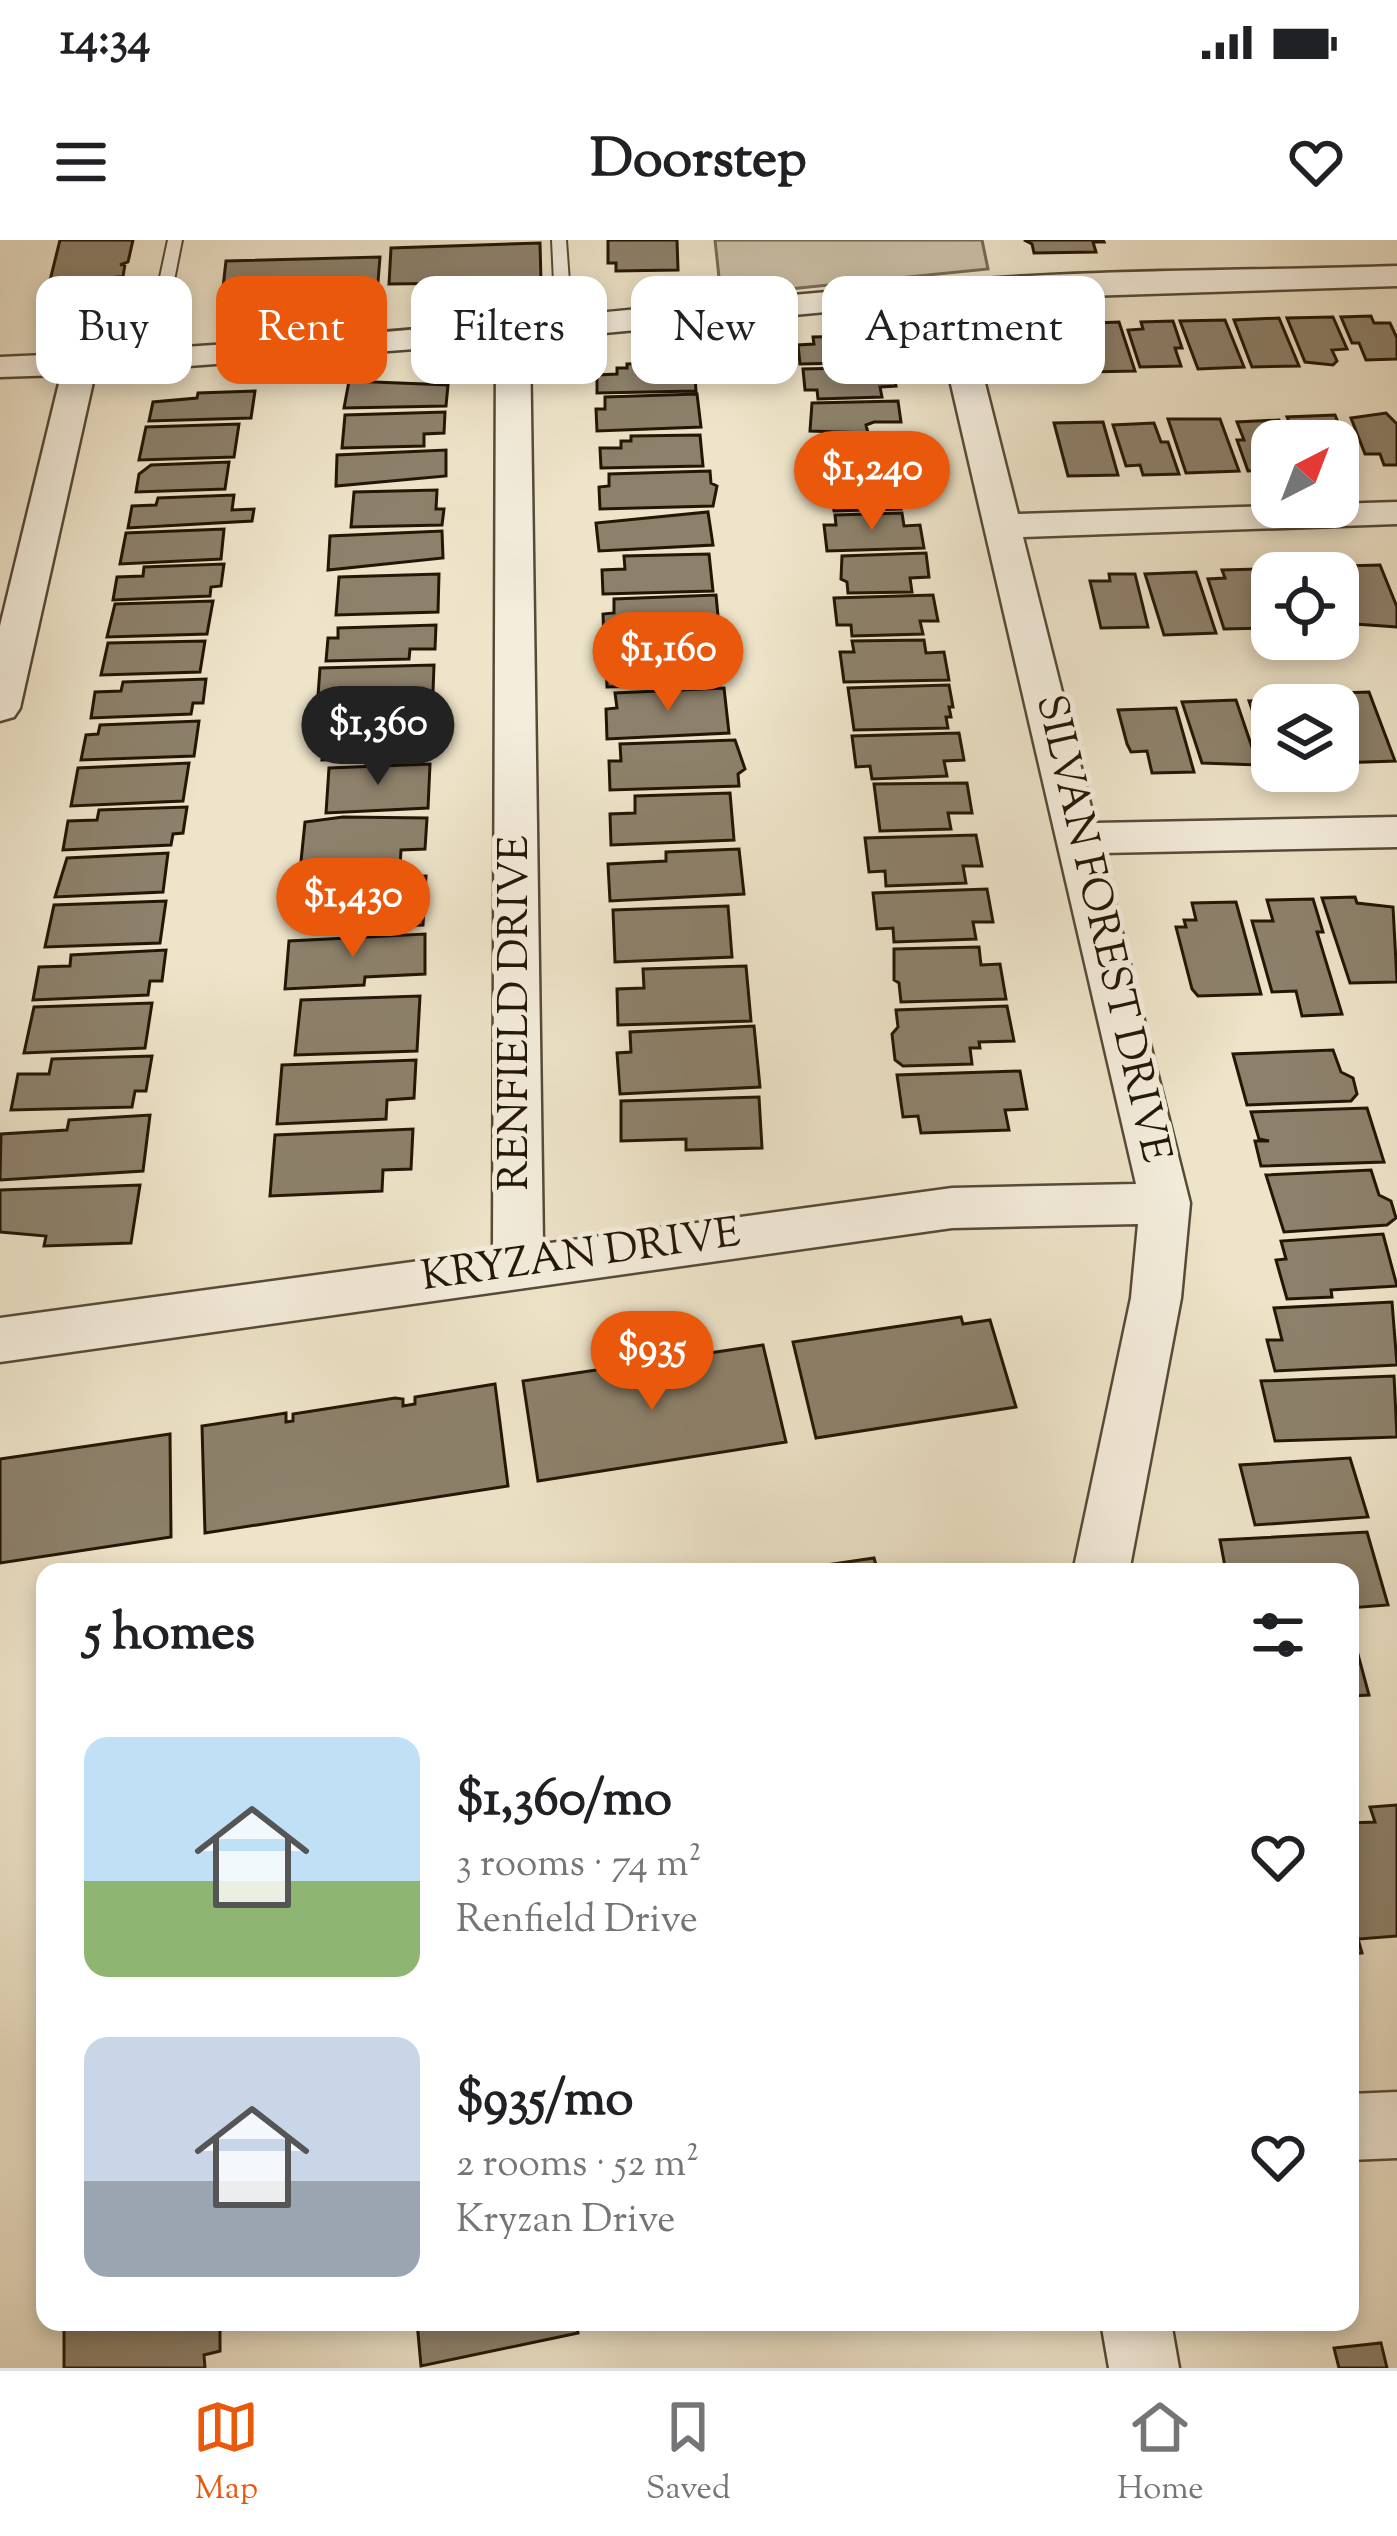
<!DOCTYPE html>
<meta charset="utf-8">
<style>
body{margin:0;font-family:"Sorts Mill Goudy",serif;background:#f2f2f2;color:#202124;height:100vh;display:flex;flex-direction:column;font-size:45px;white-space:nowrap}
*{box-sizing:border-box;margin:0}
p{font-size:39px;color:#757577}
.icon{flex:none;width:66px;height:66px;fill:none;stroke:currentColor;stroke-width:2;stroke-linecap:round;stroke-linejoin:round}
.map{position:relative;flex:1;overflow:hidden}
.drawer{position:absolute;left:36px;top:1323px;width:1323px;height:768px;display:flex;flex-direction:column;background:#fff;border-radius:24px;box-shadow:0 6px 18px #0003}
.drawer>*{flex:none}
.hud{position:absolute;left:36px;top:36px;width:1326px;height:108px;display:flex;gap:24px}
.needle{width:78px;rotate:42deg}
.buttons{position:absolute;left:1251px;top:180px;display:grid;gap:24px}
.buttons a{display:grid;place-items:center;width:108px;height:108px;border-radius:24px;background:#fff;box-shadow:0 6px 18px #0003;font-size:60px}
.price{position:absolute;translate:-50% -102px;padding:0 27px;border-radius:42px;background:#ea580c;color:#fff;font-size:39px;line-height:78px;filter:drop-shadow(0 3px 6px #0008)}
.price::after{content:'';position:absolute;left:50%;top:72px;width:36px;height:27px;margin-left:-18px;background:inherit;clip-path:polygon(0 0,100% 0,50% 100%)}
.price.selected{background:#222;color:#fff}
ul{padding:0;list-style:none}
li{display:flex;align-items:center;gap:36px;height:300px;padding:0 48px}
li span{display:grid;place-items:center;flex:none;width:336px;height:240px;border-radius:24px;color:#555}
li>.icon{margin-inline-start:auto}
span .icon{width:144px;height:144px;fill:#fffc;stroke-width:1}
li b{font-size:51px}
h2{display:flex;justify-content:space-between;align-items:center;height:144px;padding:0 48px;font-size:51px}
.pill{padding:0 42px;border-radius:24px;background:#fff;box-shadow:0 6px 18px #0003;font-size:42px;line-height:108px}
.pill.selected{background:#ea580c;color:#fff}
.status{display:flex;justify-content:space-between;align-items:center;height:84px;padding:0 60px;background:#fff;direction:ltr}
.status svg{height:33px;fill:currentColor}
header{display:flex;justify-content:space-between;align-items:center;height:156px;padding:0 48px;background:#fff;font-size:54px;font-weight:700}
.dock{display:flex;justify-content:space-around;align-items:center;height:168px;border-top:3px solid #e0e0e0;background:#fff;font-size:33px;color:#757577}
.dock a{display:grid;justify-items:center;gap:6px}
.dock .selected{color:#ea580c}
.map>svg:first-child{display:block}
</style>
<div class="status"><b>14:34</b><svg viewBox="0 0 49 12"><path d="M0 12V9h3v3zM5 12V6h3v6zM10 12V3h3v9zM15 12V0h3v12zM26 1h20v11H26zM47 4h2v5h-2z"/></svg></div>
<header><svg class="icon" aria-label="menu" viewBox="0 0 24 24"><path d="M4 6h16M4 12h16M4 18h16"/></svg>Doorstep<svg class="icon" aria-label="heart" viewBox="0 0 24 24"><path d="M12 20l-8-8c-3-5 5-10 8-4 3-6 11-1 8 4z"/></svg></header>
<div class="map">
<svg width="1397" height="2128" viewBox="0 0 1397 2128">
<rect width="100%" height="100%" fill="#eee4c9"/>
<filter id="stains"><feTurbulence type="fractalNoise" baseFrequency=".00167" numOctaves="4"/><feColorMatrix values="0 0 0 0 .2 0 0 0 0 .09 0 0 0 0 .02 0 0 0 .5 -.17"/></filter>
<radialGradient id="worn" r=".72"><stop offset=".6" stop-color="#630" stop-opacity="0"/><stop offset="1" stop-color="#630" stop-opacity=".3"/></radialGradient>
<!-- green -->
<path fill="#cbc1a8" stroke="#776c56" stroke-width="3" d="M715,0H982L988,29L721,56Z"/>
<!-- building -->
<path fill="#8d816b" stroke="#231605" stroke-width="3" d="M60,0H133L128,22L120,25L125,24L123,37H117L116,47H122L117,69L110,70L108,78L40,81Z
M608,0H677L678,30L616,31V23H608Z
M1024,0H1103L1104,2H1093L1096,12L1034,13L1032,4Z
M540,3L541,42L389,44L391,8Z
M380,17L377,54L238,60V55L222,56L226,21Z
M1371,76L1374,83H1390L1397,98V119L1366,120L1359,103H1352L1341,77Z
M1333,77L1347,109L1332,110L1337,121L1333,125L1305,122L1287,78Z
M1279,78L1299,126L1252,127L1234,80Z
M1225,80L1244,127L1198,129L1180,81Z
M1173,81L1182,108H1175L1181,126L1140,127L1128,90L1143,89L1141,82Z
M1119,82L1135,131L1086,132L1071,84Z
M1065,84L1080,133L1031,134L1017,85Z
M860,96L861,103H888L891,122L800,124L798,105L814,104L813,97Z
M694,122L696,151L597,153V135L617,134V128H627V124Z
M892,127L896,146L880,147L882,157L818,159L817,150H805L803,129Z
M349,141L448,145L446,166L344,168Z
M255,151L251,178L149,181L153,162L197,158L198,153Z
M697,154L701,187L597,191L596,169H605V157Z
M898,161L901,182H874L866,185L868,193L810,191L812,163Z
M445,172L444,193L424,194V206L342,208L345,175Z
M1386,173L1397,184V225H1384L1380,214H1365L1351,178Z
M1335,175L1357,228H1338V201H1297L1287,177Z
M1168,179H1220L1239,231L1186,233Z
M1279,180L1288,201H1272V230L1248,231L1237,200H1244L1237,182Z
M1103,182L1118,235L1068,236L1054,183Z
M1154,183L1161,202H1168L1179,234L1143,235L1140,225L1126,226L1113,185Z
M239,184L234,217L139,220L146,187Z
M700,195L703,226L601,228L600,208H621V201H631V196Z
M896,197L898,208L906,212L909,230L818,232L814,199Z
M446,210V236L336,246L337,215Z
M229,222L225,249L136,252L139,234L151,225Z
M710,231L711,243L717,246L713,266L600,269L599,247L609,246V234Z
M912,234L916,256L899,257L901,269L834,271L833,261H820L817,237Z
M437,250L436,269H444L442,285L351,287L354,252Z
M234,255L232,270L254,269L252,281L128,288L132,266L156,265L158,258Z
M708,272L713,305L599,311L596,283Z
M902,273L904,286L920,285L924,308L827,311L824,285H836L835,275Z
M224,289L221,319L120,324L126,293Z
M442,291L443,318L328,330L330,296Z
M926,313L929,337L910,338L912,352L848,353L847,342L841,339L842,316Z
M709,314L713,351L603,354L602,330L625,329L624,316Z
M224,324L221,346L211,347L210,356L113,360L117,337L143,336L144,327Z
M1380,325L1397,367V387L1355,384L1338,352V340H1349L1344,326Z
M1259,329L1268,356H1255L1266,388L1224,389L1208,339L1225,338L1222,330Z
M1196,332L1216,393L1164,395L1145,334Z
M439,334L438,372L336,375L339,337Z
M1109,334H1135L1148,387L1101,388L1090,341H1110Z
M716,355L720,397L604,401L603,374L614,373V359Z
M933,355L938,381H920L923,394L852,396L851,385H837L834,358Z
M213,361L207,394L107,397L115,364Z
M436,385L435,409H410L409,419L326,421L328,398H338V388Z
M924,400L926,413L944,412L949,440L844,442L840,412H854L852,401Z
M205,401L200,432L101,435L108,403Z
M717,403L720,444L607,447L606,421L629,420V406Z
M434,425L433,452L410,453V466L317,470L320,428Z
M206,439L203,463H193L191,474L91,478L95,452L121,451L123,442Z
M949,445L953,467H949L951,477H946L948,488L854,490L848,448Z
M724,448L729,493L607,499L606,469L617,468L615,453Z
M1369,452L1395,521L1338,523V465H1312L1308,454Z
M1299,459L1302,465H1272L1270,520L1249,461Z
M1236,460L1258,525L1202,523L1182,462Z
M1176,468L1194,532L1152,533L1147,511L1131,512L1127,504L1118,470Z
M433,475L431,517L322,520L327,478Z
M199,481L194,516L81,520L86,495L98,494L100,485Z
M959,493L964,520L944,521L947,536L872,539L870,526L856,527L852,496Z
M735,500L745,529L738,534L739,546L610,550L609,521H621L620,504Z
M189,523L183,561L71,566L78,528Z
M430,524L428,568L326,573L329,528Z
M967,543L972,573H948L951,589L880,591L874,544Z
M730,553L734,600L611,605L610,574L635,573V556Z
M187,567L183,593L173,594L171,605L63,610L68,581L97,580L99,570Z
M343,577L427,578L425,609L401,610L400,627L300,631L305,582Z
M976,595L982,626H963L966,643L886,646L885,631L869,632L865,598Z
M739,609L744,654L610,661L608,624L666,621V612Z
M168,613L163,652L55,657L67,618Z
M426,636L423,685L306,689L311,639Z
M987,649L993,682H973L976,699L894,702L893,688L877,689L873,653Z
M1355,657L1357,663L1393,667L1397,742L1350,743L1322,658Z
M1313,659L1323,692H1317L1342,774L1302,776L1296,751L1272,752L1252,681H1273L1267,660Z
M166,661L160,703L45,707L54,665Z
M1236,662L1261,754L1198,756L1192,749L1176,687H1186L1184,680H1196L1192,663Z
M728,666L732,717L615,722L613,670Z
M425,694V734L365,737L364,745L285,749L289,701Z
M979,707L981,725L1000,724L1006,759L901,762L899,743L894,740V709Z
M166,710L162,741H150L148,755L33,760L39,727L70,726L71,715Z
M746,726L751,781L618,785L617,749L644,748L643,729Z
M420,756L417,811L295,815L301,760Z
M152,763L145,808L24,813L34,767Z
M1007,766L1014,801L979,802L980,808H970L972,824L903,826L895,820L892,794L898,787L896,770Z
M754,786L760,847L620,854L617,813L631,812L630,792Z
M1333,810L1341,832L1353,838L1357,854L1351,861L1247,865L1233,814Z
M152,816L146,851H135L132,867L11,870L18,834H49L52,819Z
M416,820L414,858L387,860L386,879L277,884L282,825Z
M1020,831L1027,869L1005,870L1009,890L921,893L918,876L903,877L897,835Z
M759,857L762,908L686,910V899L621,901V861Z
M1367,868L1384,922L1261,926L1255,901H1269L1259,899L1251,872Z
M150,875L143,931L0,940L1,894L67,890L69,880Z
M413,889L411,929L383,930L382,951L270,956L275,895Z
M1371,930L1379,955L1391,961L1396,978L1387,985L1284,992L1266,935Z
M140,945L131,1003L44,1006L46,996L0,992V950Z
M1383,994L1397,1046L1331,1050L1332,1057L1287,1059L1276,1020L1286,1019L1281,1001Z
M1392,1062L1397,1125L1275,1131L1267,1100H1282L1274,1068Z
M961,1077L963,1084L990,1080L1016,1167L816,1198L793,1102Z
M763,1105L786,1202L538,1241L523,1141Z
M1394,1136L1397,1197L1275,1201L1261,1141Z
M495,1144L508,1246L205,1293L202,1186L286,1173V1182L293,1181V1174L395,1158L403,1159V1166L415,1164V1157Z
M170,1194L171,1297L0,1323V1219Z
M1350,1218L1368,1277L1255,1285L1240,1225Z
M1367,1292L1388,1365L1350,1368V1332H1226L1220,1300Z
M874,1318L878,1332H779Z
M1350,1385L1369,1455L1350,1456Z
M1397,1565V1696L1358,1699L1362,1713L1350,1714V1583L1375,1582L1370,1567Z
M64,2082H220V2111L204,2115L205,2128H64Z
M417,2082H577L578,2093L421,2126Z
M1381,2103L1387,2128H1339L1334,2108Z"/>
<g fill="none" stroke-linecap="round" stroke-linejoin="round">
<defs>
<path id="service" d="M168,0H182L158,121L150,126L142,121Z
M552,0H566L572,84L564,89L556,84Z"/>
<path id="minor" d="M1397,26V46L964,60L1018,274L1397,262V284L1023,297L1095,583L1397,577V607L1102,613L1190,963L1181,1058L1129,1332H1073L1131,1058L1138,984L952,988L0,1122V1078L493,1011L496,103L95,133L20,468L14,477L0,481V386L61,135L0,137V117C315,104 628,68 942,42C1093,29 1246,31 1397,26ZM932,62L1136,944L952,948L543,1004L530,100Z
M1397,1852V1918L1350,1920V1854Z
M1101,2082H1171L1179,2128H1109Z"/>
</defs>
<!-- service casing -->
<use href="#service" stroke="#564a36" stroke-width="4"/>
<!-- minor casing -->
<use href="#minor" stroke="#564a36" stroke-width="5"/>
<!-- service -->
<use href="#service" fill="#f4eddc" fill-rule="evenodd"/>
<!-- minor -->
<use href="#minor" fill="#f4eddc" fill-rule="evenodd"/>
</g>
<g text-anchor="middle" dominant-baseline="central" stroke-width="10" stroke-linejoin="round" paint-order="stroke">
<!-- street labels -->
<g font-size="42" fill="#231605" stroke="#f4eddc">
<text transform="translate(1101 689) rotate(77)">SILVAN FOREST DRIVE</text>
<text transform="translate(517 773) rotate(-90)">RENFIELD DRIVE</text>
<text transform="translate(581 1017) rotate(-8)">KRYZAN DRIVE</text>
</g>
</g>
<rect width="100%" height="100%" filter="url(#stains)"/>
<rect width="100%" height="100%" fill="url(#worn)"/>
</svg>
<div class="buttons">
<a><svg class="needle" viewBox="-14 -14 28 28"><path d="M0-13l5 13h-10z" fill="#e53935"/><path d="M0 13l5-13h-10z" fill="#757577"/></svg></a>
<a><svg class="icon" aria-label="locate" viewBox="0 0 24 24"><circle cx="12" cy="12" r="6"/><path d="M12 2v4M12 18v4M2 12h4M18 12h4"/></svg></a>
<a><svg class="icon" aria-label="layers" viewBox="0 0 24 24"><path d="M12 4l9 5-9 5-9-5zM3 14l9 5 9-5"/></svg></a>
</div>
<b class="price" style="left:872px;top:293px">$1,240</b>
<b class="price" style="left:668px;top:474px">$1,160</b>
<b class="price selected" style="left:378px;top:548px">$1,360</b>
<b class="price" style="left:353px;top:720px">$1,430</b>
<b class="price" style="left:652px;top:1173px">$935</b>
<div class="hud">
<a class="pill">Buy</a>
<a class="pill selected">Rent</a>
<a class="pill">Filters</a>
<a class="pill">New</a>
<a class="pill">Apartment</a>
</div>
<section class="drawer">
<h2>5 homes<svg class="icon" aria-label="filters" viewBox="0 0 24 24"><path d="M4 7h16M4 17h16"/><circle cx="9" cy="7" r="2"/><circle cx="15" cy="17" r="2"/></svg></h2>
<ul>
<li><span style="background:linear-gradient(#bfe0f5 60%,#8fb573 0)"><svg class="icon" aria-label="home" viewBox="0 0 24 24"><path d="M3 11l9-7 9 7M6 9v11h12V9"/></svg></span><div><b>$1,360/mo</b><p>3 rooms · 74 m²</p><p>Renfield Drive</p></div><svg class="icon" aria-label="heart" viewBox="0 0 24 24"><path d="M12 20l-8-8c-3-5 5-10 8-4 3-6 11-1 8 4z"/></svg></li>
<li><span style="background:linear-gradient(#c9d6e8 60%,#9aa5b1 0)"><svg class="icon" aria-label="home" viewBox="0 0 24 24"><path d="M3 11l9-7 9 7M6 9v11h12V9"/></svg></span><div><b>$935/mo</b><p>2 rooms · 52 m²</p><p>Kryzan Drive</p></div><svg class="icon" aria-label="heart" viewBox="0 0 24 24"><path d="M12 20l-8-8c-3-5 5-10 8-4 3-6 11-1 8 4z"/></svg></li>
</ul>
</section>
</div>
<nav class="dock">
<a class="selected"><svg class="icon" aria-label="map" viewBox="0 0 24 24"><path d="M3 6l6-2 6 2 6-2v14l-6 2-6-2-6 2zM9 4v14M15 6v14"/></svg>Map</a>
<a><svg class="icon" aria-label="saved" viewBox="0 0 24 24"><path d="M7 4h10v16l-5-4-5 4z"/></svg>Saved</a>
<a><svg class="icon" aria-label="home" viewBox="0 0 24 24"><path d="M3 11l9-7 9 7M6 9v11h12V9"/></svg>Home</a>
</nav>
